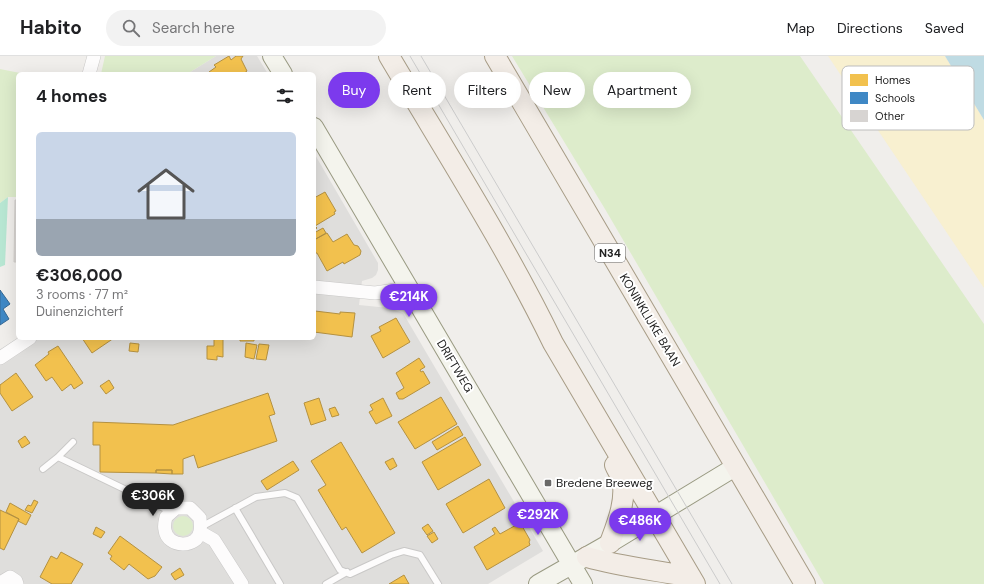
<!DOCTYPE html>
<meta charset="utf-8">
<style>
body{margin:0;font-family:"DM Sans",sans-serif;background:#f2f2f2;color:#202124;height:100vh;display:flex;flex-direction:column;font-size:15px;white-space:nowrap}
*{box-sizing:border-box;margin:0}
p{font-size:13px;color:#757577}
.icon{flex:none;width:22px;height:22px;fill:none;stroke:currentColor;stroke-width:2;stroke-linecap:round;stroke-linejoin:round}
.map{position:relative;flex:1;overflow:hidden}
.sheet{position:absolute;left:16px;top:16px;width:300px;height:268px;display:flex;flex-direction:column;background:#fff;border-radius:6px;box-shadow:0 4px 16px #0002}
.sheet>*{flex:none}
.banner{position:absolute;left:328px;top:16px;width:380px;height:36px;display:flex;gap:8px}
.price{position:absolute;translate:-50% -34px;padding:0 9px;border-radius:14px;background:#7c3aed;color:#fff;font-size:13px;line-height:26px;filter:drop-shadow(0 1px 2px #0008)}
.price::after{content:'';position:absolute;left:50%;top:24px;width:12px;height:9px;margin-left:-6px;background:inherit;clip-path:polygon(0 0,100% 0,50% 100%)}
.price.current{background:#222;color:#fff}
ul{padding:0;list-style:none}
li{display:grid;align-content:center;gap:8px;height:212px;padding:0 20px}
li span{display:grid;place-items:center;height:124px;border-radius:6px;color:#555}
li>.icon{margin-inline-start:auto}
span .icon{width:72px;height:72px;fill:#fffc;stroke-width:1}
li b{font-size:17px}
h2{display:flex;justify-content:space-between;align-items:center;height:48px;padding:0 20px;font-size:17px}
.tag{padding:0 14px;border-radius:18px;background:#fff;box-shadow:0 4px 16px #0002;font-size:14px;line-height:36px}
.tag.current{background:#7c3aed;color:#fff}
header{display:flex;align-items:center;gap:24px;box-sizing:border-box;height:56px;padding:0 20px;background:#fff;border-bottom:1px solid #e0e0e0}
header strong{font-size:19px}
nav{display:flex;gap:22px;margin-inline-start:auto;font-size:14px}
.search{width:280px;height:36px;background:#f2f2f2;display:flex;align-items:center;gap:10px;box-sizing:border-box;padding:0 14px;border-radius:22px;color:#757577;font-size:15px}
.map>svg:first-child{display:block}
</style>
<header>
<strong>Habito</strong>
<div class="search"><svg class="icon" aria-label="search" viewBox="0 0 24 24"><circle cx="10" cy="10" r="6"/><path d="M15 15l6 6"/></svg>Search here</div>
<nav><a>Map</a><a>Directions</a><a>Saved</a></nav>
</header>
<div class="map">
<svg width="984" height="528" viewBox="0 0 984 528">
<rect width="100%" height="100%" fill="#f0eeeb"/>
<!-- residential -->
<path fill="#dfdedc" d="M216,0H257L268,18H187Z
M314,97L378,207V214L376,219L372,222L362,225L359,249L389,252L403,257L543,495L488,528H0V302L30,282H314Z"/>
<!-- grass -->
<path fill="#ddeccb" d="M105,0H216L187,18H101Z
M512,0H800L984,268V528H824L605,153Z
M0,13L25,18H18V141H8L0,147Z
M173 470a10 10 0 1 1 20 0a10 10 0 1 1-20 0Z"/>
<!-- sand -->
<path fill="#f8f0d0" d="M828,0H945L984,64V232Z"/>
<!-- pitch -->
<path fill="#b7e6d2" d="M8,141L5,209L0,211V147Z"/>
<!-- water -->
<path fill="#bfdbe3" d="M945,0H984V64Z"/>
<!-- homes -->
<path fill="#f2c14e" stroke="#b49141" d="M229,0L231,4L236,0H243L241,3L247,15L243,18H210L209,16L216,11L214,9Z
M325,136L336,155L334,156L335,158L315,170L317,172L314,174V142Z
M323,172L326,177L314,184V177Z
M327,177L333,186L347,178L354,189L358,190L361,195L360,199L344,208L343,206L327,215L317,197H315L314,195V184Z
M315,255L340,258V256L355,257L352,281L314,276Z
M396,262L410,286L383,302L371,280L381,275L379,271Z
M82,282H114L92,297Z
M214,282H223V301L217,300V304L207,303V290H214Z
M240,282H254V285H240Z
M130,287L139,288L138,296L129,295Z
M246,287L257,289L254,303L245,301Z
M259,288L269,289L266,304L256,303Z
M58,290L83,327L74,333L71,328L62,335L52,321L46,325L35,309L49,298L48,296Z
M419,302L425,311L420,314L421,316L423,315L430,327L403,343H399L396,337L404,332L396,317Z
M16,317L33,341L12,355L0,337V329Z
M109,324L114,332L106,338L100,330Z
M268,337L275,358L269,360L277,385L198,412L194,399L183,403V418H172V414H156V417L100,416V389H93V366L173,369Z
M441,341L457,368L415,393L398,366Z
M319,342L326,364L311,369L304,347Z
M383,342L392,360L376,368L369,356L373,354L370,349Z
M335,351L339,359L332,361L329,353Z
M458,370L463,379L437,394L432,386Z
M25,380L30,387L22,392L18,385Z
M465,381L481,409L438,434L422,406Z
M341,386L395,477L362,497L346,471L342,474L318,434L326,429L311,405Z
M393,402L397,410L390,414L385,406Z
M293,405L299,414L267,434L261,425Z
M156,414H172V418L156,417Z
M489,423L505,452L463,477L446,448Z
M34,444L38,446L32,457L25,454L28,449L31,450Z
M10,447L31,459L26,469L18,465L19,463L6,456Z
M0,454L19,463L4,494L0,492Z
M428,468L433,475L427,479L422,472Z
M518,468L519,470H522L530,484L529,486L530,489L487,514L474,491L495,478L492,473L495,471L500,478Z
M96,471L105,476L101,482L93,478Z
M434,476L438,483L432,487L427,480Z
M120,480L162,511L155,520L148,523L129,508L124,514L110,503L112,500L108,497Z
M61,496L83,508L71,528H52L40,521L51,500L57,503Z
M180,512L184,519L175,524L171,518Z
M404,519L409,528H389Z"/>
<!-- schools -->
<path fill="#3f88c5" stroke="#366994" d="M0,234L10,248L3,253L9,263L0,269Z"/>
<!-- building -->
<path fill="#d7d4d2" stroke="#d3d0cc" d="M15,144H18V206H14Z"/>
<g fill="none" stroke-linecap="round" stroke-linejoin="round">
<defs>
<path id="lane" d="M58,401L73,386
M43,413L58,401L172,456
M235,452L280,528
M201,471L256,441L285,437L297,442L340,514L350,518L391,499L404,495L420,499L438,528
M326,528L347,516"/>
<path id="street" d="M89,18L94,0
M314,231L375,237L409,232
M0,302L30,282
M176,452H190L200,462C200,466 201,471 200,475C198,493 167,492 165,474C164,471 165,465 166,461Z
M200,476L214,484L242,528
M0,527L10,521L16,525L17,528"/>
<path id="secondary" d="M272,0L283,18
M314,71L583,528
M538,528L610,487L735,411"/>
<path id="primary" d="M389,0C445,95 505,188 553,287L695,528
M495,0L805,528
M610,487C617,468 627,444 622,423C620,418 617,414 615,409
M587,501C621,511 656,514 691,521"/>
</defs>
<!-- lane casing -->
<use href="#lane" stroke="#c9c8c7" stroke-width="8"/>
<!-- street casing -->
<use href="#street" stroke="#c9c8c7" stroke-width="14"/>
<!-- secondary casing -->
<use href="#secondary" stroke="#999a82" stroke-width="20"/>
<!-- primary casing -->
<use href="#primary" stroke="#a79c86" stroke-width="22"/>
<!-- lane -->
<use href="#lane" stroke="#fdfcfc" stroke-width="6"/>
<!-- street -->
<use href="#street" stroke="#fdfcfc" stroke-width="13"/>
<!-- secondary -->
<use href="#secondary" stroke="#f4f4ed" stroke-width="18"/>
<!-- primary -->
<use href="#primary" stroke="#f3ede7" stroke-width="20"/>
<!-- tram -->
<path stroke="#ccc" stroke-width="1" d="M410,0L720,528
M421,0L732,528"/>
</g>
<!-- markers -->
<rect fill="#6a6968" stroke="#fff" stroke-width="1.5" x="544" y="423" width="8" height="8" rx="2"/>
<g text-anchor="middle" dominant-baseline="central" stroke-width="4" stroke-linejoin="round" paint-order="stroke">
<!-- shield labels -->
<rect fill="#fff" stroke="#646464" stroke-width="1" x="595" y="188" width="30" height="18" rx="3"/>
<g font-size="11" font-weight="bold" fill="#222">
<text x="610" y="197">N34</text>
</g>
<!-- street labels -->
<g font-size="12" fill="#222" stroke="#fff">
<text transform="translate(650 264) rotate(59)">KONINKLIJKE BAAN</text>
<text transform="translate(455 310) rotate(59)">DRIFTWEG</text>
</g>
<!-- poi labels -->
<g font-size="12" fill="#222" stroke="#fff" text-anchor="start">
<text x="556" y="427">Bredene Breeweg</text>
</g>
</g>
<!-- legend -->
<rect x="842" y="10" width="132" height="64" rx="6" fill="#fff" stroke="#bdbdbd" stroke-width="1"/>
<rect x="850" y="18" width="18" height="12" fill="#f2c14e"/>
<rect x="850" y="36" width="18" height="12" fill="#3f88c5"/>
<rect x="850" y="54" width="18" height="12" fill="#d7d4d2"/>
<g font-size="11" fill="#222">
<text x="875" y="28">Homes</text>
<text x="875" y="46">Schools</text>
<text x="875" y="64">Other</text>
</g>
</svg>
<b class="price" style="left:409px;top:262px">€214K</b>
<b class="price current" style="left:153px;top:461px">€306K</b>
<b class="price" style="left:538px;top:480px">€292K</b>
<b class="price" style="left:640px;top:486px">€486K</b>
<div class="banner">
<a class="tag current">Buy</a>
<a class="tag">Rent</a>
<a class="tag">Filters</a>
<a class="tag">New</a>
<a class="tag">Apartment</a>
</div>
<section class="sheet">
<h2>4 homes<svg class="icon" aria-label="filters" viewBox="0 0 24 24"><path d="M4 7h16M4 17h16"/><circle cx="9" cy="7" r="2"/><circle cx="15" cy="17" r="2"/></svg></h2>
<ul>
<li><span style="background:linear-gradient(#c9d6e8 70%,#9aa5b1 0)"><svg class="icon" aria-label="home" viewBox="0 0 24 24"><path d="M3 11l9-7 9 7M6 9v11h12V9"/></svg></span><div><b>€306,000</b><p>3 rooms · 77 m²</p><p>Duinenzichterf</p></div></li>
</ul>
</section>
</div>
